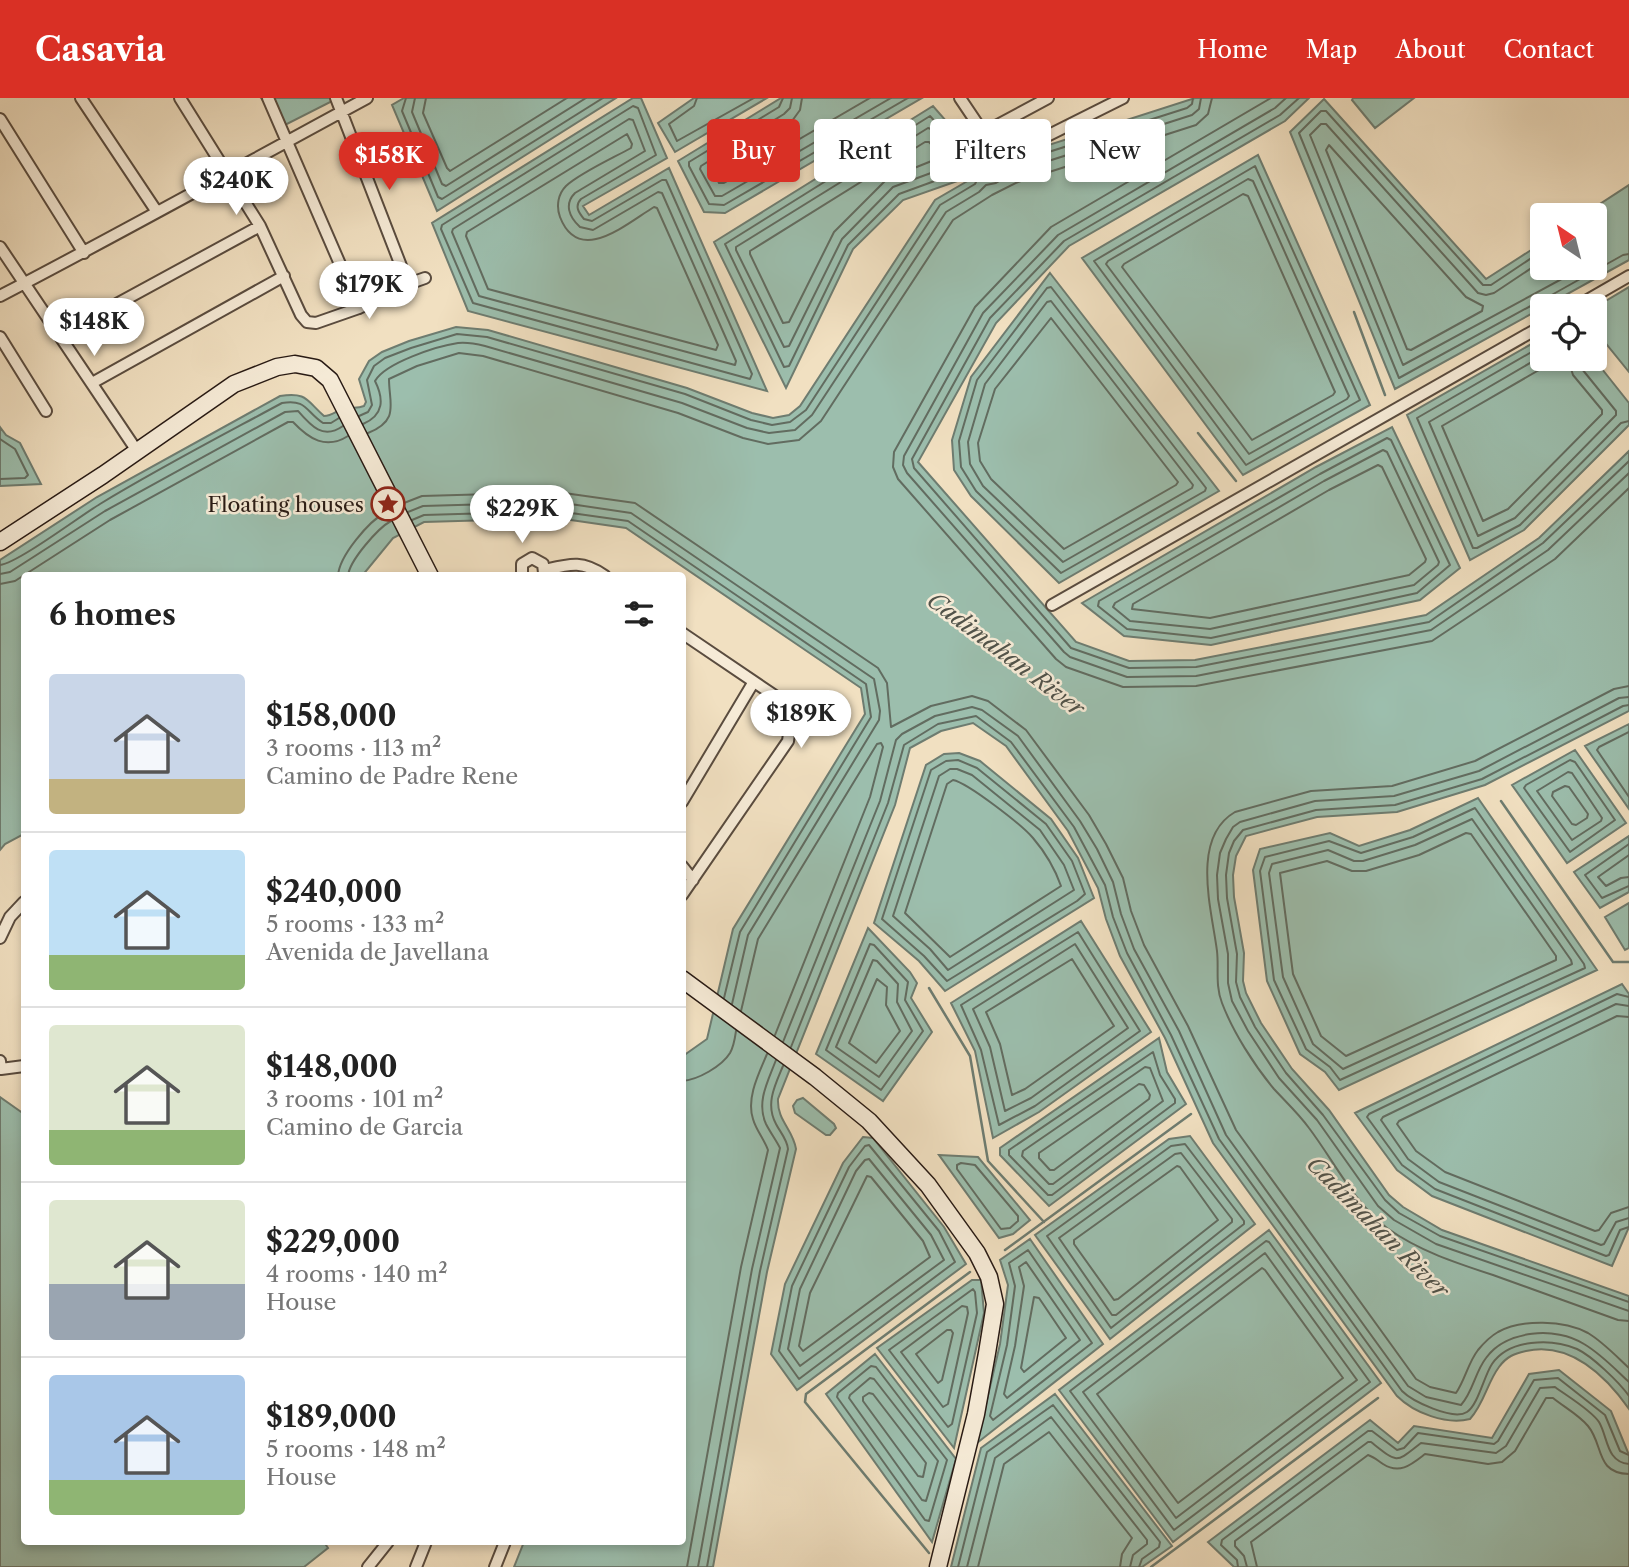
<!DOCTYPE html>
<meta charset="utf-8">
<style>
body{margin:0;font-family:"Libre Caslon Text",serif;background:#f6f6f6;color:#222;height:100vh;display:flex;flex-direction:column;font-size:26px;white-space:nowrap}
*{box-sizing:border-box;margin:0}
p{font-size:23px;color:#767676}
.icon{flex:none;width:38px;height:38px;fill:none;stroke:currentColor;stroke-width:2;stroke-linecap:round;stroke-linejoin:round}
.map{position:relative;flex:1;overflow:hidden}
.side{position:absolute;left:21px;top:474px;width:665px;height:973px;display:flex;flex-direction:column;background:#fff;border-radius:7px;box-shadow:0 4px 10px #0003}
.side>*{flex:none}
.top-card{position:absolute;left:707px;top:21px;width:665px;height:63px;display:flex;gap:14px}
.needle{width:46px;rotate:325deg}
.buttons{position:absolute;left:1530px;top:105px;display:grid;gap:14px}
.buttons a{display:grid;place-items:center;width:77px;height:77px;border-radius:7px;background:#fff;box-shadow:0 4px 10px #0003;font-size:35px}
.price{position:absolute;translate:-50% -60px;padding:0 16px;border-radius:24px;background:#fff;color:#222;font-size:23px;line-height:46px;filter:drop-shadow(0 2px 4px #0008)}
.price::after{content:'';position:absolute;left:50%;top:42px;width:21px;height:16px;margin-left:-10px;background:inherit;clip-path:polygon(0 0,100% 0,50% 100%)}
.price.on{background:#d93025;color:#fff}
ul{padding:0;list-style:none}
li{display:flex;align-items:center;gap:21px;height:175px;padding:0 28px}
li+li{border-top:2px solid #e0e0e0}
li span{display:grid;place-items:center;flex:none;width:196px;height:140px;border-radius:7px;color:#555}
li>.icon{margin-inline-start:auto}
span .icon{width:84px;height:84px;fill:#fffc;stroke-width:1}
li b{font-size:30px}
h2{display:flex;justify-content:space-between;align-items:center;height:84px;padding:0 28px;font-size:30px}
.pill{padding:0 24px;border-radius:7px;background:#fff;box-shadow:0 4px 10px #0003;font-size:24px;line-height:63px}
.pill.on{background:#d93025;color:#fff}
header{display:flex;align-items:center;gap:42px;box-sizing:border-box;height:98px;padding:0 35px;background:#d93025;color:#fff}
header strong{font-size:33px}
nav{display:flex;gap:38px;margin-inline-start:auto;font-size:24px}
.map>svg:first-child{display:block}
</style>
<header>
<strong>Casavia</strong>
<nav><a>Home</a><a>Map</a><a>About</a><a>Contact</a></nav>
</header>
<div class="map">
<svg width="1629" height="1469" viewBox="0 0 1629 1469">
<rect width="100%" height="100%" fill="#f1e0c1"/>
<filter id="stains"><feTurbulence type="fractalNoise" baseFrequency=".00286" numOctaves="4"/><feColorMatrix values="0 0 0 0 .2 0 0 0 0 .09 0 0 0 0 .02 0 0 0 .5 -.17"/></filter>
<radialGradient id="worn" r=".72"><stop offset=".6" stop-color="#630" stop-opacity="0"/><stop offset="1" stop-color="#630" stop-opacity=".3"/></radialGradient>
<!-- water -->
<path fill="#9cbead" stroke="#6e7c70" stroke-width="2" d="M261,0H338L283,28Z
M404,0H616L437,113L392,7Z
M633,0H641L667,60L583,108L589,117L669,70L767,293L468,213L432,125Z
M694,0H767L675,54L658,25Z
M781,0H922L725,115L704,114L678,63Z
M1195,0H1309L1285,23L1069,148L996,225L918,364L1076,544L1129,563L1195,562L1426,517L1539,440L1629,353V613L1485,687L1397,714L1317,719L1246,738L1236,758L1233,777L1234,799L1244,855L1243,883L1246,895L1261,925L1292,971L1329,1012L1389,1097L1403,1109L1442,1132L1629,1198V1311C1606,1278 1570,1243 1526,1253C1514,1256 1507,1258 1499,1269C1487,1285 1484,1306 1470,1321C1446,1327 1414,1315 1397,1298L1213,1045L1165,940L1120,858L1106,821L1098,790L1068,733L1006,648L973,625L941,633L910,650L895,707L778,1001C777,1023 793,1031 796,1051L767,1174L713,1469H514L524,1444H682L683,958L707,941L733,831L865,616L861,590L626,430L557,420L424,424L393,440L362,478H24V736L5,746L0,752V462L97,399L280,298C307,294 306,302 324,318C333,318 338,311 346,310C353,309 357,311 364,308L366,304L359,281L369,263L382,254L409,243L456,229L488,232L687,290L752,315L773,320L789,317L800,308L935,102L983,74L903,102L853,151L786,290L714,144L933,8L988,71L1008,60Z
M1353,0H1414L1375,30L1352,2Z
M1324,1L1486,181L1542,145V170H1594V117H1583L1629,87V162L1395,291L1290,34Z
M1258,57L1370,307L1243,377L1082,160Z
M1050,175L1219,393L1059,485L971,398L954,372L952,342L971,279Z
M1629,189V274L1594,231V210Z
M1542,240V261H1594L1629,305V327L1524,432L1470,462L1407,317Z
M0,329L6,337L20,345L41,386L0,388Z
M1392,329L1460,470L1420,502L1211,547L1124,538L1082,505L1316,369Z
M1629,626V711L1585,648Z
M1575,652L1626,725L1567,765L1512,687Z
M959,655L980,663L1051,721L1078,760L1094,800L945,893L919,863L874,825L926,667L944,656Z
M1478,700L1597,872L1339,992L1325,974L1300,956L1267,883L1253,772L1260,751L1330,735L1359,748L1410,732Z
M1629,738V794L1600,810L1574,774Z
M1629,805V850L1625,852L1605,819Z
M1081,823L1151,934L1039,1014L993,1040L975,953L951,905Z
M868,830L910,874L917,885L911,900L932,934L883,1003L816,956Z
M1622,886L1629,896V1129L1612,1168L1432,1098L1397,1072L1355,1015Z
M1159,940L1167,974L1186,1006L1049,1108L1000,1057V1050Z
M0,999L24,1016V1444H324L328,1450L304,1469H0Z
M803,1000L834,1026L836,1030L830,1037H826L795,1015L793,1008L797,1002Z
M1190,1038L1255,1126L1110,1241L1035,1137L1169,1041Z
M863,1039L873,1040L944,1129L966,1166L797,1292L771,1256L785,1186L843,1065Z
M939,1057L978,1059L1030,1122L1013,1136L999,1140Z
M1269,1132L1381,1285L1173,1444L1059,1292Z
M1030,1141L1103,1246L977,1345L1000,1246L1008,1187L1000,1162Z
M972,1182H981L984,1215L954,1350L877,1250Z
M875,1256L956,1361L932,1444L826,1296Z
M1559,1272L1611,1313L1629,1357V1469H1234L1208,1444L1370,1322L1398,1345L1414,1328L1492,1340L1529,1276Z
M1055,1296L1172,1448L1142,1469H951L981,1350Z"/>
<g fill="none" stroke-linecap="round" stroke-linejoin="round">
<!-- shore -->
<path stroke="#626c60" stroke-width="2" d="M406,0L402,13L438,99L442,101L603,0
M415,0L412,14L442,86L446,88L586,0
M426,0L423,15L447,70L450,73L567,0
M697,0L694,8L669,26L677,43L754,0
M783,0L779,9L689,64V68L709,106L724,107L908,0
M792,0L790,10L784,16L701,68L700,71L715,98H722L891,0
M802,0L800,12L792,23L715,71L714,75L719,85H724L870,0
M1271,0L1051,129L975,209L894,354L893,369L898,381L1056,561L1066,569L1123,589L1196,588L1432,543L1555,461L1629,390
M1286,0L1275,10L1058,137L983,215L904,358L903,367L907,375L1064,554L1070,559L1127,579L1196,578L1431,532L1548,452L1629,375
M1299,0L1280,17L1064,143L990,220L912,361L914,370L1071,550L1129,570L1196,569L1429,524L1543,445L1629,363
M633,8L638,10L656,57L581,101C574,108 579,115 584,121L592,123L662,82H666L752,276L750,281L473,205L441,131L442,127Z
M930,18L973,65V69L899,96L848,147L789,268L784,269L725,146Z
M629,21L633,22L645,53L575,95C564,106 569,119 580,129L593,132L658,94L662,95L736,263L735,267L479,198L452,134L453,131Z
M928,30L931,31L957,60L958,65L893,89L842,141L789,248L784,249L736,152V149Z
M627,36L632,46L631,50C613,60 580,75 566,88C558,96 556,108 560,119C579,168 626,126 654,109L657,110L718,247L716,252L488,191L466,138L467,134Z
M925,44H929L940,56L939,60L887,81L834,134L789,224L783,225L750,156V153Z
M1329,47L1466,199L1483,208L1482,213L1411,252L1407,251L1326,52Z
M1255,68L1360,302L1246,367L1094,163Z
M1248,81L1253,83L1349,298L1347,301L1249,356L1106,166L1108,163Z
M1243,96L1248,98L1335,294L1333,297L1252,342L1122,169L1124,166Z
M1542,153L1491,187H1483L1326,13H1321L1299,35L1399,280L1536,205L1543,204L1548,199L1623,157L1629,156
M1542,163L1494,195L1486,197L1478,195L1326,26H1321L1310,37L1403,267L1582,170
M1051,189L1206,390L1205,393L1061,475L976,393L961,369L959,343L977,282L1047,190Z
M1051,203L1193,387L1192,390L1063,464L983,388L970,366L968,344L985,286L1047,204Z
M1051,220L1178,384L1176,387L1064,451L991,381L980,363L978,345L995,291Z
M1542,248L1417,320L1473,450H1477L1520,427L1621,325L1629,323
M1542,258L1429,324L1478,438L1515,420L1616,317V313L1582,271L1578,261
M1558,261L1442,328L1483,423L1508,411L1602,316V312L1573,277L1568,261
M359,318L368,314L372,307L367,282L374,268L385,260L411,250L457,236L487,239L685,296L751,322L772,327L790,324L806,312L940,107L975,86L980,76L991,77L1011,66L1187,10L1192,6L1193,0
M363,326C384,317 384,301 375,283C385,265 437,248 458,245C467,244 477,246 485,248L682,305L747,330L769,335L795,332L812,317L946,114L979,94L986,87L996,85L1014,74L1192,17L1199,11L1201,0
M368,335C400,322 389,306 389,281L417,268L459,255L483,258L678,315L743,340L768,346L799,342L821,323L953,122L992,97L1018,84L1196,27L1208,16L1212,0
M1387,340L1391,342L1450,467L1417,495L1211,540L1127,531L1098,508L1099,503L1320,376Z
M0,341L15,351L28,377L25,380L0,381
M1383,352L1387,354L1439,464L1438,467L1414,487L1210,531L1130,523L1113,509L1115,505L1324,383Z
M1378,367L1382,369L1426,461L1425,464L1409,477L1210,520L1132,511L1133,506L1329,392Z
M404,405L422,398L557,394L635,405L878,570L887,585L891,629L931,608L972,598L988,603L1026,632L1089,717L1106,746L1123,780L1131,813L1144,847L1188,928L1236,1032L1416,1281L1430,1289L1456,1295C1465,1282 1468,1265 1478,1252C1483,1246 1491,1238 1498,1234C1522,1221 1564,1222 1588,1235C1603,1244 1616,1258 1629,1270
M408,414L423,408L557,404L631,415L874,581L880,613L879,622L748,837L732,906
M412,422L424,417L557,413L628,423L866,586L871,619L740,834L724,900
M0,467C18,465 80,418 100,406C159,370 221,338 282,305C307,301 305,313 323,325H331L339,320
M0,476L10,474L105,413L285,314L298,313C311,328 323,342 343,328
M338,478C339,458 369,423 386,414
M348,478C349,463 378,430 391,423
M0,486L15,483L110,422L288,324H293C309,341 326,352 348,338
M1629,588L1614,591L1475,663L1392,688L1311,693L1235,714C1190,740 1212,813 1217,853C1219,870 1215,887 1222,905C1233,934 1254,967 1274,991C1286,1004 1299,1016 1309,1030C1334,1063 1354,1105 1387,1130C1419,1153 1456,1165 1493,1177C1535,1192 1576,1207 1618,1222L1629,1223
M1629,599L1619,600L1479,673L1394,698L1315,703L1240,724L1233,729L1226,741L1220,755L1217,777L1218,801L1228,856V885L1232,903L1248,933L1279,980L1317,1022L1378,1108L1394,1122L1436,1146L1629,1213
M1629,607L1623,608L1482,681L1395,707L1316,712L1243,732L1234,743L1229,755L1226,777L1227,800L1237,856L1236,884L1240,899L1255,929L1286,975L1323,1017L1385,1102L1399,1115L1440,1138L1629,1204
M1629,634L1599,649L1597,652L1629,699
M958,662L977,670L1046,726L1072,763L1085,796L1077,803L947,883L924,858L882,821L931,672L946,663Z
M1570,662L1575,664L1615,722L1570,754L1524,690L1526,687Z
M950,671H957L972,677L1040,732L1064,767L1074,792L948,872L930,851L893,818L939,678Z
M1568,674L1572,675L1602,720L1601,723L1572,742L1537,693Z
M953,682C968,685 1022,727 1033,740C1045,754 1055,771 1061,788L950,859L905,815L947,686Z
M1565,688L1569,689L1588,716L1587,720L1576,727L1572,726L1552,698L1553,694Z
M1475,710L1584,866L1585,870L1340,982L1330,969L1306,951L1274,882L1260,773L1265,759L1329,743L1361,755L1413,739Z
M1472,721L1571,862L1572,866L1343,971L1313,946L1283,879L1269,775L1272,766L1328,752L1354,763H1363L1415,747Z
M1466,735L1471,736L1556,858V862L1346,958L1321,938L1293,876L1280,775L1327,763L1352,773H1366L1419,757Z
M1629,746L1585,777L1602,800L1629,788
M1629,757L1598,779L1606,788L1621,780L1629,779
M1078,834L1140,933L1035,1008L999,1027L981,952L961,907Z
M870,846L874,847L908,884L905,902L923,933L881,992L826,952Z
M1075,846L1128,930L1031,1000L1005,1013L990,949L973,911Z
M1072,861L1114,928L1025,991L1012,997L1000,946L986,914Z
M873,862L877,863L898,886L897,904L912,933L879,979L836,949Z
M877,881L887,889L886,907L900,933L876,965L849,945Z
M1629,899L1617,896L1369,1016L1367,1019L1402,1067L1435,1091L1606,1158L1609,1157L1620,1132L1629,1129
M1629,908L1616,906L1383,1019L1381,1022L1408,1061L1439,1084L1601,1147L1604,1146L1616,1124L1629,1120
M741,913L758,841L877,646L881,645L883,649L870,699L775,937
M1629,919L1617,918L1399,1023L1397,1026L1416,1053L1445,1074L1595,1133L1599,1132L1611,1115L1629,1109
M783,944L880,703L896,642L902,636L935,618L972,609L982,612L1018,638L1080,723L1097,751L1113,784L1121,816L1134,851L1179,933L1226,1037L1408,1288L1426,1299L1461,1307C1473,1294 1475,1274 1486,1260C1506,1232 1556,1228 1584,1246C1601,1256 1615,1271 1629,1284
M791,949L888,705L904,647L938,626L976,618L1011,644L1074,729L1105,787L1113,819L1127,855L1171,937L1219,1041L1402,1293C1412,1303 1453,1323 1467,1314C1478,1307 1484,1278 1492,1266C1509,1241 1551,1240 1577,1251C1592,1258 1619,1284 1629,1298
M1153,954L1160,977L1175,1001V1005L1052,1097H1048L1009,1057V1052Z
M1145,969L1150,970L1163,1003L1053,1086H1049L1022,1058L1023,1053Z
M682,983C698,982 722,968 730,955C734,948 735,940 736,933
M1139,986L1144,987L1150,997L1149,1001L1054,1072H1050L1039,1060V1055Z
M1185,1046L1244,1123V1126L1111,1230L1047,1138L1171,1048Z
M869,1047L939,1133L955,1164L799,1281L779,1253L792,1188L849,1069L865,1048Z
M1181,1055L1232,1121V1124L1116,1217H1112L1059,1140L1175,1056Z
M869,1061L931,1137L944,1162L800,1268L788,1251L800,1191L856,1073L865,1062Z
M961,1065L975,1067L1018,1118V1123L1010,1130L1001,1131L957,1071V1067Z
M1177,1068L1180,1069L1218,1122L1118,1201L1114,1202L1074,1146V1142Z
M867,1078L871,1079L923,1143L930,1159L803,1253L799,1248L810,1195Z
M1266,1143L1269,1144L1370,1284L1174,1432L1070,1293Z
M1028,1152L1092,1245L993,1322L990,1318L1007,1247L1015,1188L1009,1165Z
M1265,1155L1357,1282L1176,1420L1083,1294Z
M1026,1164L1080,1242L1007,1300L1004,1296L1015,1248L1024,1188L1019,1169Z
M1262,1170L1265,1172L1343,1280L1178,1405L1097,1296Z
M973,1191L975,1194L977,1215L952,1326L948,1329L889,1252Z
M1034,1199L1039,1200L1066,1240L1024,1274L1021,1270Z
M962,1208L967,1209L968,1215L948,1306L943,1309L901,1254Z
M947,1232H951L953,1235L942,1282L938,1285L916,1256Z
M871,1268L876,1269L947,1362L929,1423L925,1422L837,1299L838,1295Z
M870,1280L874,1281L938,1363L926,1403L922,1402L849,1300L850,1297Z
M869,1295L873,1296L926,1365L923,1379L918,1378L863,1303V1299Z
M687,1469L741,1169L768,1052C764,1041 756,1032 753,1021C746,1000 759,975 767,956
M698,1469L752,1171L780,1050C776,1042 770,1034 766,1026C756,1004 768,983 776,962
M707,1469L760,1173L788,1051C787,1041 780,1034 776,1026C765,1006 775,987 783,968
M958,1469L987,1354L1053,1307L1160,1444L1159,1449L1142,1461L1139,1469
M967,1469L995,1360L1051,1319L1147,1442V1446L1133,1457L1130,1469
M978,1469L1004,1366L1049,1334L1132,1440L1122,1456L1120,1469
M1238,1469L1237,1462L1221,1447L1222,1442L1368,1333H1372L1397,1352L1404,1350L1418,1335L1494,1346L1498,1343L1534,1282L1558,1280L1605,1317L1620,1353L1629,1357
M1247,1469L1244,1458L1235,1448V1443L1368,1344H1371C1399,1366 1395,1365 1421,1345L1496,1355L1506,1348L1540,1290L1555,1289C1567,1298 1591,1312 1599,1324C1608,1339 1606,1364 1629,1366
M1257,1469L1251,1444L1368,1357C1374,1359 1377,1362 1383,1366C1400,1377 1412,1366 1425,1356L1488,1366L1502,1364L1515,1353L1546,1300H1553C1564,1309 1579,1317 1588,1328C1604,1347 1595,1375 1629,1376"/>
<!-- stream -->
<path stroke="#6e7c70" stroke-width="2.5" d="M1354,214L1385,297
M1198,335L1236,383
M1501,703L1613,864H1629
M929,890L970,958L988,1063L1044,1124
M1005,1152L1191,1016
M929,1455L805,1304L806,1296L970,1174
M1151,1469L1378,1300"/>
<defs>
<path id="street" d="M81,0L157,114
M180,0L260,128L301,217L307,224L316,225L359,210L408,186L425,180
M268,0L359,210
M336,0L408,186
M960,0L1001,61L1123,0
M0,21L84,155
M983,35L1048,0
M0,149L137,353
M0,198C123,134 245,66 367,0
M1577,208L1629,178
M60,237L260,128
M0,239L46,313
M92,285L284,178
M545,472C570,466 582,462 605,478
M522,478V466L532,460L543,466L544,475
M1052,507L1542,228
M682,535L778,600L791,621L788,643L682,797
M682,704L753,585
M682,768L693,782
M0,840L10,819L24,804
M0,963L1,971L24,968
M368,1469L388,1444
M416,1469L426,1444
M495,1469L505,1444"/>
<path id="secondary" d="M0,444L103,377L234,286L277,269L295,266L316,270L330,282L430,478
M682,881L815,979L869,1023L928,1087L977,1155L989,1179L995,1206L987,1255L976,1316L938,1469"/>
</defs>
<!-- street casing -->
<use href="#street" stroke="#5a4c3f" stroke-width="14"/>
<!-- secondary casing -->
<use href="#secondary" stroke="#281a14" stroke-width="19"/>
<!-- street -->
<use href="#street" stroke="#f6ebd7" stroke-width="10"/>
<!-- secondary -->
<use href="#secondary" stroke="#f6ebd7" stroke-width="16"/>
</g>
<!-- icons -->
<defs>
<symbol id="sight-ring" viewBox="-11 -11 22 22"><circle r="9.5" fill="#f6ebd7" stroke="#8f2418" stroke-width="1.5"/><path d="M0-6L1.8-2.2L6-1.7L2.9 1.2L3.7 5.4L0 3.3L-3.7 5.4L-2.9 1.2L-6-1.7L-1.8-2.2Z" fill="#8f2418"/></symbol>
</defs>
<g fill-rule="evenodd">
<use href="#sight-ring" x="369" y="387" width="38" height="38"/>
</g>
<g text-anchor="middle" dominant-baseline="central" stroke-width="5" stroke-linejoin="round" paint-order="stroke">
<!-- poi labels -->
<g font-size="21" fill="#281a14" stroke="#f6ebd7" text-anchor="end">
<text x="364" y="406">Floating houses</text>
</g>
<!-- water labels -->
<g font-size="23" font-style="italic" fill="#51534a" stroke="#f6ebd7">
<text transform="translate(1006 556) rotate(37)">Cadimahan River</text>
<text transform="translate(1378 1129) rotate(45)">Cadimahan River</text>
</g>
</g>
<rect width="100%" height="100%" filter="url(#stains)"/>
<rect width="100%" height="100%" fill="url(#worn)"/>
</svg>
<div class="buttons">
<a><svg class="needle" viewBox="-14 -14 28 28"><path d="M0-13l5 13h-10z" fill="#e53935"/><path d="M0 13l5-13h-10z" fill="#767676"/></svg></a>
<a><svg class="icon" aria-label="locate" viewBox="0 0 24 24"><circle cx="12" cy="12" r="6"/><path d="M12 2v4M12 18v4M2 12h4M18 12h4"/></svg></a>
</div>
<b class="price on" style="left:389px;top:94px">$158K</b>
<b class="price" style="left:236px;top:119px">$240K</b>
<b class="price" style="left:369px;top:223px">$179K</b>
<b class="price" style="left:94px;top:260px">$148K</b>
<b class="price" style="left:522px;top:447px">$229K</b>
<b class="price" style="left:801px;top:652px">$189K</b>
<div class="top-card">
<a class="pill on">Buy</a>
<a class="pill">Rent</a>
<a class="pill">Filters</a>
<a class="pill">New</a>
</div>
<section class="side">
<h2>6 homes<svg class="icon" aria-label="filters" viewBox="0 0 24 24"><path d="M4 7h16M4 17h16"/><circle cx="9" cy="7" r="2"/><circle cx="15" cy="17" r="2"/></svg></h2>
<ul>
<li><span style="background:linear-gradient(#c9d6e8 75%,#c2b280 0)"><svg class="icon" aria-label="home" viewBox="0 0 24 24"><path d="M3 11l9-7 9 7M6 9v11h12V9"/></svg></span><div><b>$158,000</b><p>3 rooms · 113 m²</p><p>Camino de Padre Rene</p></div></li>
<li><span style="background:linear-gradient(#bfe0f5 75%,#8fb573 0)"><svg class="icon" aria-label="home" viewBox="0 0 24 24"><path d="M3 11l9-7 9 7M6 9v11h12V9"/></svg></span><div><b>$240,000</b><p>5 rooms · 133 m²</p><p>Avenida de Javellana</p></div></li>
<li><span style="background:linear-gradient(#dfe7d0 75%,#8fb573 0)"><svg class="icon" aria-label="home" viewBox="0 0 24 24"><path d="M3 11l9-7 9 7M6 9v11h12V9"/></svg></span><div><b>$148,000</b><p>3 rooms · 101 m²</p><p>Camino de Garcia</p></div></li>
<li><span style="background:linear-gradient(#dfe7d0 60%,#9aa5b1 0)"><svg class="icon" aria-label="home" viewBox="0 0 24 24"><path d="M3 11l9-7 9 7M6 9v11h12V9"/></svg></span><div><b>$229,000</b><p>4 rooms · 140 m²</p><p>House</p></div></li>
<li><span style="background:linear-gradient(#a9c7e8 75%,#8fb573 0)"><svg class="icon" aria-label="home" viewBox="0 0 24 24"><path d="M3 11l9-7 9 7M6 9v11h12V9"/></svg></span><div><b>$189,000</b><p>5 rooms · 148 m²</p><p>House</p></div></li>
</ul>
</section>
</div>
